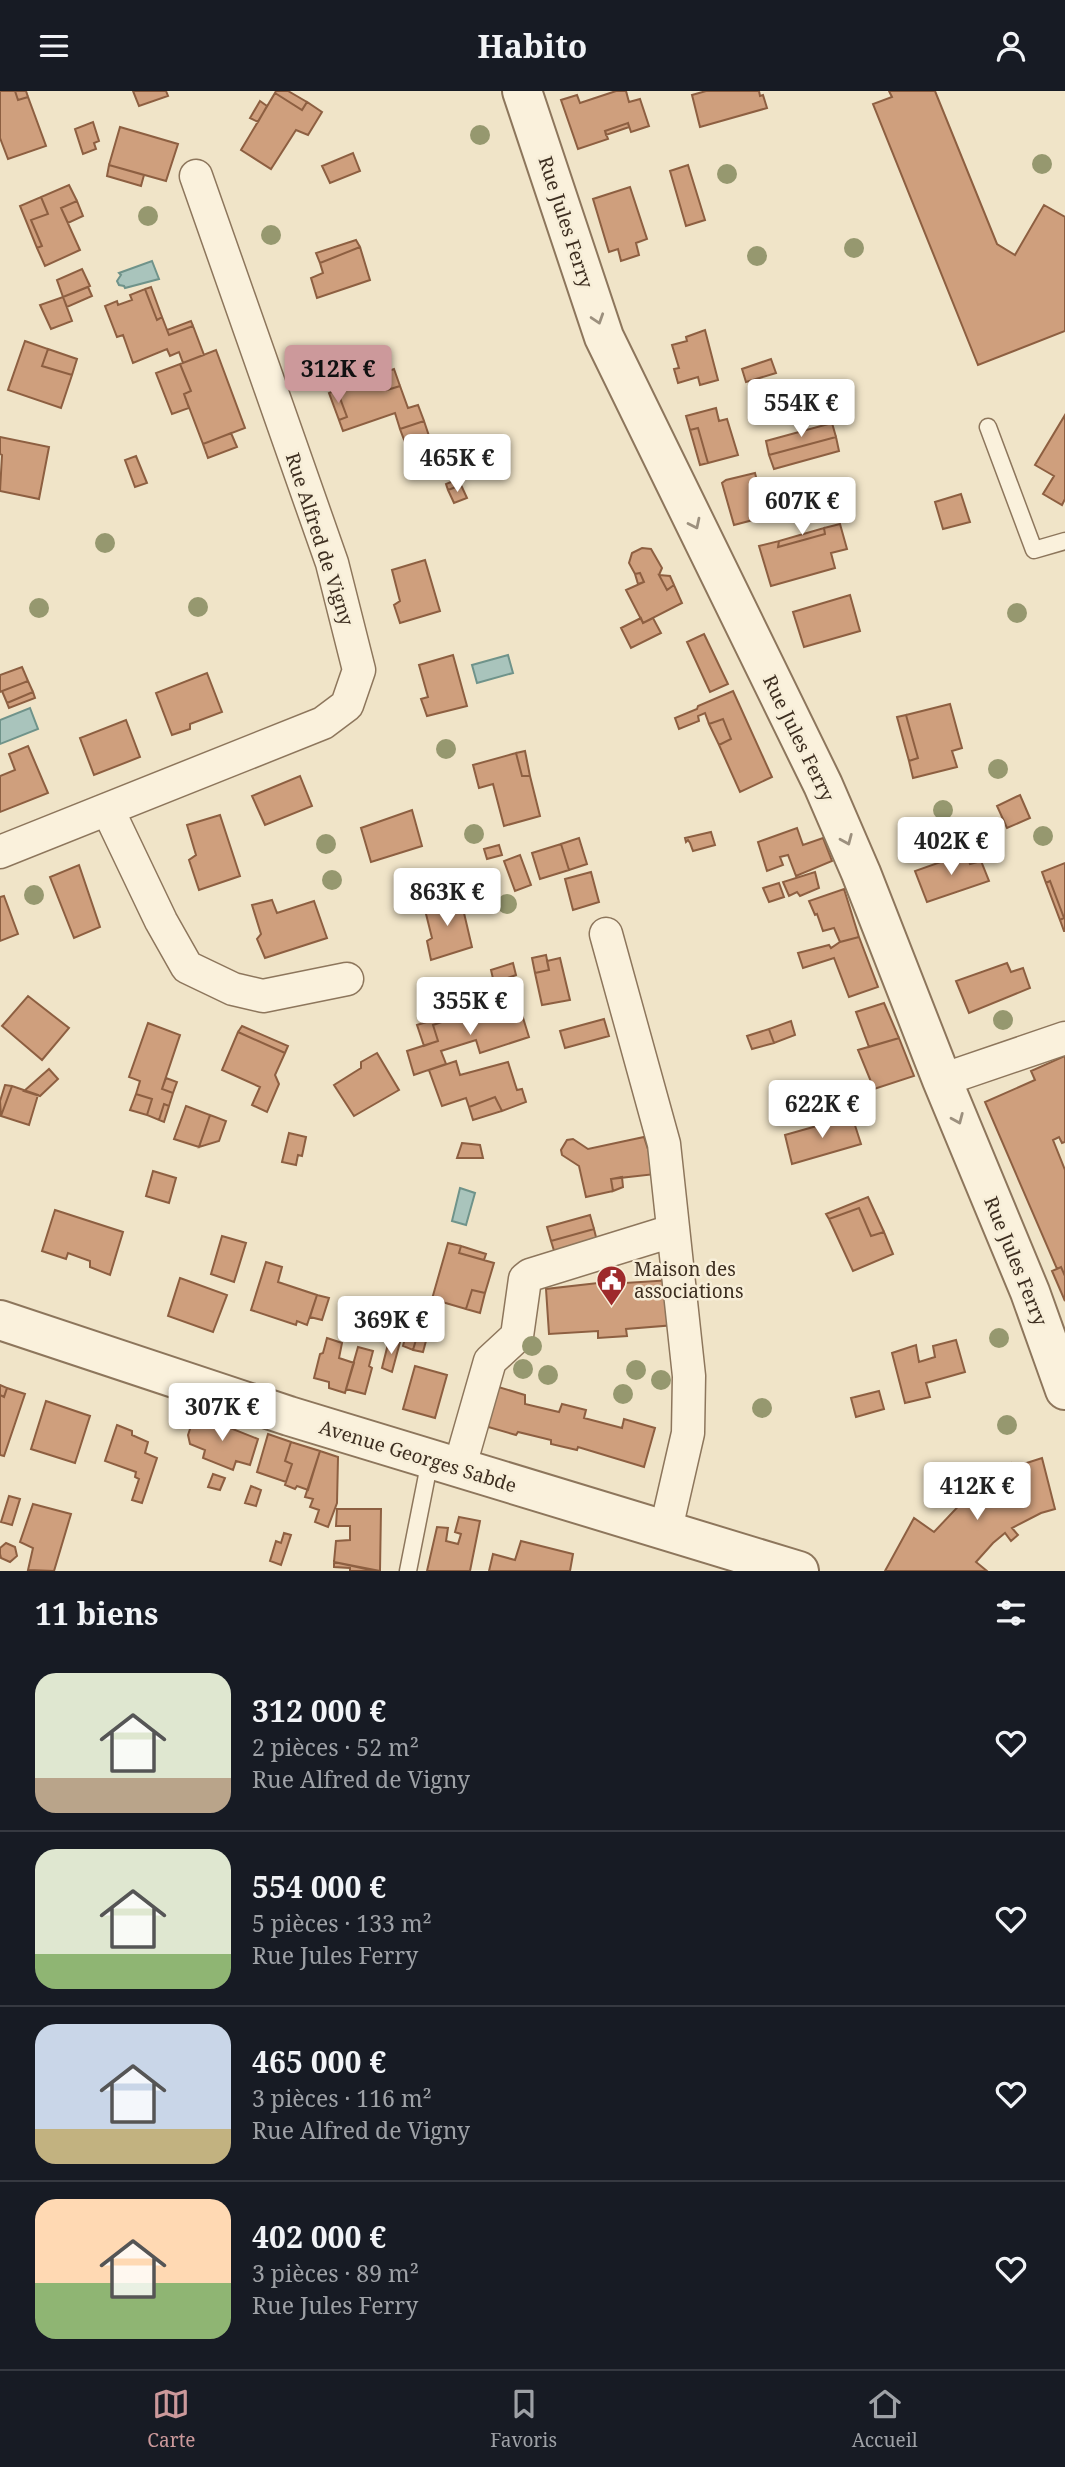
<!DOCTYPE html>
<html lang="fr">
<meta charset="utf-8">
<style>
body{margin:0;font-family:"Noto Serif",serif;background:#242831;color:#f1f3f6;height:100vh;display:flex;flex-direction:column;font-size:26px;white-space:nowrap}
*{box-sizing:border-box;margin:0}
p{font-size:23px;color:#9ea1a6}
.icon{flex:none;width:38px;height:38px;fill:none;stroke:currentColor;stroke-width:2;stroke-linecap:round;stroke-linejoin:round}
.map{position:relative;height:1480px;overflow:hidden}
.sheet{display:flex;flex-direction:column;background:#171b24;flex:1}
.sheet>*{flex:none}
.price{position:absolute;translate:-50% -60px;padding:0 16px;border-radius:7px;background:#fff;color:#222;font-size:23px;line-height:46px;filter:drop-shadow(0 2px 4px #0008)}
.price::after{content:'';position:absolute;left:50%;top:42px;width:21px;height:16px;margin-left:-10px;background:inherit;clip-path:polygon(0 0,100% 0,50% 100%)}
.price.current{background:#cc999b;color:#111}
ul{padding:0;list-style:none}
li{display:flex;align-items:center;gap:21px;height:175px;padding:0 35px}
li+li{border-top:2px solid #363941}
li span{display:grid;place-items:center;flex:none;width:196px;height:140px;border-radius:21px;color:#555}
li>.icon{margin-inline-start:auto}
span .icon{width:84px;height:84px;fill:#fffc;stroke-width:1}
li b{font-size:30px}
h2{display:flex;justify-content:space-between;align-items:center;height:84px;padding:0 35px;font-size:30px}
header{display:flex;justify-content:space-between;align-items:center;height:91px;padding:0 35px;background:#171b24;font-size:32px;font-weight:700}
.tabs{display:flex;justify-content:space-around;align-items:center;height:98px;border-top:2px solid #363941;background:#171b24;font-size:19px;color:#9ea1a6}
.tabs a{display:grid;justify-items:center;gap:4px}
.tabs .current{color:#cc999b}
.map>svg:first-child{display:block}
</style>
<header><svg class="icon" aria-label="menu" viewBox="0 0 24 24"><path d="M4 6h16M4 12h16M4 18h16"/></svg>Habito<svg class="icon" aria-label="person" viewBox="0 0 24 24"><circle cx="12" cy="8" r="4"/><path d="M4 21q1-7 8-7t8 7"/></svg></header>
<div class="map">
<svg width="1065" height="1480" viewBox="0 0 1065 1480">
<rect width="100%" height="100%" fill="#f0e4c8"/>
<!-- water -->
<path fill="#a9c4bc" stroke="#6f938a" stroke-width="2" d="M152,170L159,188L125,197L124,195L119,194L117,190L121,184L119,182Z
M508,564L513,582L477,592L472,574Z
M30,617L38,638L0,653V629Z
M460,1097L475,1102L466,1134L452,1130Z"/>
<!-- building -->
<path fill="#cf9f7d" stroke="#8d5f41" stroke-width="2" d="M0,0H15L18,9L28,6L46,55L8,68L0,47Z
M15,0H26L28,6L18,9Z
M133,0H166L168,5L139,15Z
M276,0H288L307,11L302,19L275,2Z
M616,0H626L629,11L640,8L649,35L631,41L628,32L605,40L608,48L578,58L561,9L577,4L580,12Z
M706,0H759L760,5L763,4L767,17L700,36L692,4Z
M889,0H935L997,153L1015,164L1044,114L1065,126V240L978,274L873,13L892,6Z
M275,2L302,19L307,11L322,21L308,44L296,39L271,78L241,59Z
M260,10L267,15L258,31L250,27Z
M93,31L99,50L94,52L96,58L83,63L75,38Z
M628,32L629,36L606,44L605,40Z
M120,36L178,53L166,90L109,74Z
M353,62L360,80L330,92L322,75Z
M109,74L144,84L141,95L107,85Z
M688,74L705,129L686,135L670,80Z
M69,94L77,110L61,117L80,159L45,175L37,157L42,155L31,129L48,123L41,106Z
M630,96L647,148L636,152L639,164L621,170L618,158L609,161L593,108Z
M41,106L48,123L31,129L42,155L37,157L20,115Z
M77,110L83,125L68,132L61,117Z
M356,149L360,156L320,172L316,162Z
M360,156L370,189L317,207L311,187L323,182L320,172Z
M82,178L90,195L63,206L57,189Z
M88,196L92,205L67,216L63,206Z
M151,196L162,226L157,229L145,198Z
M145,198L157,229L162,226L169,244L193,235L204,264L183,272L179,261L170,265L167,258L133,272L123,244L117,246L105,215L117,210L118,214L132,209L130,204Z
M63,206L72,230L51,238L40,214Z
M191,230L193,235L169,244L167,239Z
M705,239L718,289L700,294L698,286L678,292L674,278L679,277L672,254L687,250L686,246Z
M25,250L48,258L42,275L72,284L61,317L8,299Z
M48,258L77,268L72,284L42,275Z
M216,259L245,337L203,353L184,303L191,300L180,273Z
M771,268L776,282L746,291L742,278Z
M180,273L191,300L184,303L189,317L172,323L156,282Z
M394,278L400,295L387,299L380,283Z
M380,283L387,299L400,295L408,317L418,314L424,330L400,338L395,322L343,340L339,329L347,326L337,299Z
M337,299L347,326L339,329L329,302Z
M716,317L719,330L727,328L738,364L708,372L698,337L690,339L686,325Z
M1065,324V408L1062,414L1043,403L1054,385L1035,374Z
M424,330L429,345L406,354L400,338Z
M832,332L836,346L769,364L766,350Z
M698,337L708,372L700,374L690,339Z
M231,342L237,356L208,367L203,353Z
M0,346L49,356L39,408L0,400L2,364L0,363Z
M836,346L839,360L774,378L769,364Z
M136,365L147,392L135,396L125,369Z
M755,382L762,410L772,408L776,423L734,434L722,392L726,389Z
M458,388L461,394L448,399L446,393Z
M461,394L467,407L454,412L448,399Z
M831,403L834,414L793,425L790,413Z
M961,403L970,431L943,438L935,411Z
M840,433L847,458L831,462L835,477L771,495L759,455L779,450L778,456L825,443L824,437Z
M824,437L825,443L778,456L779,450Z
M642,457L651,458L662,477L659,484L667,499L674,494L682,512L643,532L626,499L644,491L640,482L635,483L629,472L632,462Z
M425,469L440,520L400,532L394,514L400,510L392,479Z
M640,482L644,491L638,493L635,483Z
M659,484L670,485L674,494L667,499Z
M850,504L860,540L804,556L793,521Z
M641,527L643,532L653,527L661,542L631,557L621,537Z
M704,543L728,593L710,601L687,551Z
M453,564L467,615L427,625L421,608L428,606L419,574Z
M22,576L28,590L0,601V584Z
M207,582L222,621L190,633V638L172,644L156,602Z
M28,590L33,601L7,612L2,600Z
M733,600L772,686L740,701L719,654L731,648L723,628L709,633L705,622L698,625L699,630L679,638L675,627L697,618L698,615Z
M33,601L35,607L9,617L7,612Z
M950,613L962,657L952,660L957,676L913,687L909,670L918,667L906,624Z
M906,624L918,667L909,670L897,626Z
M723,628L731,648L719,654L709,633Z
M126,629L140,666L94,684L80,647Z
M28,655L48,702L0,721V685L15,679L9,663Z
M525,660L530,685H522L516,662Z
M516,662L522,685H530L540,725L504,735L493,693L479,697L473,674Z
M300,685L312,715L265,734L252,705Z
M1020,704L1030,727L1007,737L997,715Z
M412,719L422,755L371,771L361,737Z
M220,724L240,785L199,799L189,769L196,764L187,734Z
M797,737L803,754L823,747L832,770L796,785L788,764L780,766L783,774L767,780L758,751Z
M711,741L715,754L693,760L690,752L688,749L686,751L685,747Z
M579,747L587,773L569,779L561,753Z
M561,753L569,779L540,788L532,762Z
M499,754L502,764L487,768L484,758Z
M966,762L970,773L981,770L989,790L927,811L915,780Z
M520,764L531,794L515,800L504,770Z
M1065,772V840H1064L1060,829L1064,827L1050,790L1046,792L1042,781Z
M79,774L100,836L74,847L50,786Z
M591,781L599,811L573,819L565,788Z
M815,781L819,797L800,805L797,801L789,805L783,791Z
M1050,790L1064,827L1060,829L1046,792Z
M779,792L784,806L769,811L763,797Z
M844,798L859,846L840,851L834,837L823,840L817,823L815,824L809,810Z
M4,805L18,843L0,850V806Z
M460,805L472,856L431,869L427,850L432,847L424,815Z
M272,809L277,822L314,810L327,847L265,867L257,848L261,843L252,814Z
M859,846L878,896L849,906L834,867L803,877L798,862L829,854L831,857L840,851Z
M546,864L549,879L535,882L532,867Z
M560,867L570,909L542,914L535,882L549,879L547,870Z
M513,872L516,884L494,892L491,879Z
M1007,872L1011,881L1023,877L1030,897L969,922L956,890Z
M28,905L69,937L42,969L2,935Z
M518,910L519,914L471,930L468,922L433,934L438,950L424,955L417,934L471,917L473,925Z
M884,912L899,947L869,956L856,921Z
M519,914L529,946L480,962L476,949L441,960L446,973L414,984L407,960L438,950L433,934L468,922L471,930Z
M604,928L609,945L565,957L560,940Z
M791,930L795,944L774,952L769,938Z
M148,932L180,944L162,998L173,1002L169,1015L164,1013L159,1029L147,1024L152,1008L136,1003L140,990L129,986Z
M242,935L288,955L285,962L238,941Z
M769,938L774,952L752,958L747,945Z
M238,941L285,962L275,984L279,993L267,1021L252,1014L260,996L222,979Z
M899,947L914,985L874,998L858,959Z
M377,962L399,999L354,1025L334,994L361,977V971Z
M1065,965V1051L1062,1052L1059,1046L1053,1049L1065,1079V1185L1061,1176L1057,1178L985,1011L1035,989L1031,980Z
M456,970L460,984L508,971L517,999L522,998L526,1011L502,1020L495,1006L469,1016L466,1007L442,1015L429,979Z
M49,978L58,988L40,1005L24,1000Z
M166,987L177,991L173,1002L162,998Z
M5,994L12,995L1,1025L0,1010Z
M12,995L38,1004L29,1034L1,1025Z
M136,1003L152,1008L147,1024L130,1019Z
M495,1006L502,1020L473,1029L469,1016Z
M164,1013L169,1015L164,1031L159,1029Z
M186,1015L210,1024L199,1056L174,1048Z
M210,1024L226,1030L219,1050L199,1056Z
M852,1025L861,1053L792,1073L785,1044Z
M289,1042L306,1046L302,1065L298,1064L296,1074L282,1071Z
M644,1046L656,1083L611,1088L613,1100L586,1106L579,1075L562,1064L561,1059L567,1049L573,1048L588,1058Z
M462,1052L480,1054L483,1067H457Z
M153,1080L176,1087L169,1112L146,1105Z
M622,1086L623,1096L613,1100L611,1088Z
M868,1106L884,1141L871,1145L859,1117L829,1128L826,1123Z
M859,1117L871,1145L884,1141L893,1163L853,1180L829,1128Z
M55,1119L123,1141L110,1184L90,1176V1170L68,1162L66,1168L42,1160Z
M590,1124L594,1138L551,1150L547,1136Z
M594,1138L598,1154L556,1166L551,1150Z
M222,1145L246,1152L234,1191L211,1183Z
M448,1152L461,1155L459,1162L494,1172L485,1202L472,1199L466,1218L432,1208Z
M461,1155L486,1163L484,1169L459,1162Z
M266,1171L282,1176L278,1191L317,1204L307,1234L297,1230L296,1234L251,1219Z
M1061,1176L1065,1185V1210L1052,1180Z
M180,1187L227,1204L213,1241L168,1225Z
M624,1189L625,1192L672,1189L675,1234L626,1238L627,1245L598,1247V1240L549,1243L546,1198Z
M472,1199L485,1202L480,1222L466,1218Z
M317,1204L329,1207L322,1229L310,1226Z
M410,1228L421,1232L413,1259L403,1255Z
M421,1232L430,1235L423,1261L413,1259Z
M327,1247L342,1252L339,1267L354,1272L345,1302L329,1297V1291L314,1287L320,1263L323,1262Z
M395,1249L400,1251L392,1281L382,1277L388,1253L393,1254Z
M956,1249L965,1281L926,1292L930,1306L905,1312L892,1262L916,1254L919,1271L935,1266L933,1255Z
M358,1256L373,1260L369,1275L372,1277L365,1303L346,1298Z
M415,1275L447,1284L435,1327L403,1318Z
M0,1294L7,1297L4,1306L0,1304Z
M495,1295L525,1304V1313L559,1321L562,1313L586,1319L584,1327L622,1337L624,1328L655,1337L644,1376L578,1356L577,1359L551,1353V1349L518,1341L516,1344L485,1335Z
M7,1297L25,1303L4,1365L0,1364V1304L4,1306Z
M879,1300L884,1318L856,1326L851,1307Z
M46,1310L90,1325L75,1372L31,1358Z
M195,1323L258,1348L250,1374L236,1370L233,1379L203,1367L205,1359L190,1353L188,1344Z
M117,1334L132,1340V1344L148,1351L145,1362L157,1367L142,1412L132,1409L139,1388L135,1386L136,1381L105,1370Z
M268,1343L291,1351L285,1370L292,1373L286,1391L257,1381Z
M291,1351L320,1360L308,1399L297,1395L295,1398L285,1394L292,1373L285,1370Z
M320,1360L338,1366L337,1412L328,1436L315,1431L319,1419L310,1416L313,1408L305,1406Z
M1042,1367L1055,1418L1041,1422L1012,1437L1018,1444L1011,1450L1005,1442L993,1452L976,1471L987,1480H885L914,1427L934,1441L969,1404L963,1396L978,1385L984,1392L998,1384L996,1380L1011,1372L1014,1376Z
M213,1383L225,1387L220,1399L208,1396Z
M251,1395L261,1399L256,1415L245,1412Z
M9,1405L20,1408L12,1434L1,1431Z
M33,1413L71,1423L54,1480L28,1479L33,1457L20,1451Z
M337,1418H381L380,1480L334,1471L336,1450L350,1449V1435H336Z
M459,1426L480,1430L470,1480H427L437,1436L448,1437L446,1450L458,1453L461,1443L455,1441Z
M284,1442L291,1444L281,1474L270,1470L276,1450L281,1452Z
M521,1450L573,1463L570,1480H489L493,1463L515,1469Z
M6,1452L15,1456L17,1465L10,1471L1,1467L0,1463V1457Z
M334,1471L375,1480H350V1477L334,1476Z"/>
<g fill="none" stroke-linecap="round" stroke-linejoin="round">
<defs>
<path id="service" d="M988,336L1034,459L1065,450
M408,1480L430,1369"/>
<path id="minor" d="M108,719L161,830L187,876L233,898L263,905L347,888
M0,761L323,632L347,614L359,579L332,472L196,85
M606,843L664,1053L689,1285L688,1342L666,1438
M942,989L1065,947
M459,1378L490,1270L517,1245L525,1188L530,1184L672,1140"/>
<path id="tertiary" d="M522,0L604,246L823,694L861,782L942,989L1030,1201L1065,1299
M0,1229L289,1325L799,1480"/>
</defs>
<!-- service casing -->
<use href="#service" stroke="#8d765c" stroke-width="19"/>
<!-- minor casing -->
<use href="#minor" stroke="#8d765c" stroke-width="35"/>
<!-- tertiary casing -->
<use href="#tertiary" stroke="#8d765c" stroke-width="42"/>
<!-- service -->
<use href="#service" stroke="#faf1dc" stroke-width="16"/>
<!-- minor -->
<use href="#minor" stroke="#faf1dc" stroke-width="32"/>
<!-- tertiary -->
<use href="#tertiary" stroke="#faf1dc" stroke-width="38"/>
</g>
<!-- trees -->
<g fill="#96986f">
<circle cx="480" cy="44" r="10"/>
<circle cx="1042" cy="73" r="10"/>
<circle cx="727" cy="83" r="10"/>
<circle cx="148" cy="125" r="10"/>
<circle cx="271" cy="144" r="10"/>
<circle cx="854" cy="157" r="10"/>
<circle cx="757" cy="165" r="10"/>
<circle cx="105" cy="452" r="10"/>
<circle cx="198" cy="516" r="10"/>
<circle cx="39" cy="517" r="10"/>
<circle cx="1017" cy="522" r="10"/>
<circle cx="446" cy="658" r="10"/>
<circle cx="998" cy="678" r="10"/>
<circle cx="943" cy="719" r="10"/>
<circle cx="474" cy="743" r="10"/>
<circle cx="1043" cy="745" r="10"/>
<circle cx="326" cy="753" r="10"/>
<circle cx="332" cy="789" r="10"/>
<circle cx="34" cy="804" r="10"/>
<circle cx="507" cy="813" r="10"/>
<circle cx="1003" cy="929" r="10"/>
<circle cx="999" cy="1247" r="10"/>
<circle cx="532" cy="1255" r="10"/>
<circle cx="523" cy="1278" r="10"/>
<circle cx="636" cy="1279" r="10"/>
<circle cx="548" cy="1284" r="10"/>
<circle cx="661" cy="1289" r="10"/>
<circle cx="623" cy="1303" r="10"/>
<circle cx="762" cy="1317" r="10"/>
<circle cx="1007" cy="1334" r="10"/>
</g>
<!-- one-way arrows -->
<defs><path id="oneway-chevron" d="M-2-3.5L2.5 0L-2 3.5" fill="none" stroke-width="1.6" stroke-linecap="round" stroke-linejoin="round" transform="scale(1.75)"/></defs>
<g stroke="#9c907e">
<use href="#oneway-chevron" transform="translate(598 228) rotate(72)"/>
<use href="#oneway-chevron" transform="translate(695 433) rotate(64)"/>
<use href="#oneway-chevron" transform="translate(847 749) rotate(67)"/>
<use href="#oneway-chevron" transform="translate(958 1028) rotate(67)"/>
</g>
<!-- icons -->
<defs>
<symbol id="civic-pin" viewBox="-11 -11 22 30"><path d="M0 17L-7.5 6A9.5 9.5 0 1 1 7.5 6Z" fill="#9e2a2b" stroke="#f7eed8"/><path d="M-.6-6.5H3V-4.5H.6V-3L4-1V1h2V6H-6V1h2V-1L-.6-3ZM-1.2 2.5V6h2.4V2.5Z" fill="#fff"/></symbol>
</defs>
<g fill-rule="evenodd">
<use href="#civic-pin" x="594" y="1172" width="35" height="47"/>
</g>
<g text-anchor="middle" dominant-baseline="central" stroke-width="5" stroke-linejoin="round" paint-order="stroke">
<!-- street labels -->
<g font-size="19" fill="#3d2e20" stroke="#f7eed8">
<text transform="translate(566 131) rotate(72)">Rue Jules Ferry</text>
<text transform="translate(320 448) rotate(72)">Rue Alfred de Vigny</text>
<text transform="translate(799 647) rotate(64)">Rue Jules Ferry</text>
<text transform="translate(1016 1170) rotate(68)">Rue Jules Ferry</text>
<text transform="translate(418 1365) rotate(17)">Avenue Georges Sabde</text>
</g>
<!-- poi labels -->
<g font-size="19" fill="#3d2e20" stroke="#f7eed8" text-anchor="start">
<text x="634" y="1178">Maison des<tspan x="634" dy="22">associations</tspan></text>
</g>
</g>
</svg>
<b class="price current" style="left:338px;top:314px">312K €</b>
<b class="price" style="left:801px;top:348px">554K €</b>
<b class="price" style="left:457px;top:403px">465K €</b>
<b class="price" style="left:802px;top:446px">607K €</b>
<b class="price" style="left:951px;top:786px">402K €</b>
<b class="price" style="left:447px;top:837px">863K €</b>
<b class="price" style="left:470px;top:946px">355K €</b>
<b class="price" style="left:822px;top:1049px">622K €</b>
<b class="price" style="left:391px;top:1265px">369K €</b>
<b class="price" style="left:222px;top:1352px">307K €</b>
<b class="price" style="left:977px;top:1431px">412K €</b>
</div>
<section class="sheet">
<h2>11 biens<svg class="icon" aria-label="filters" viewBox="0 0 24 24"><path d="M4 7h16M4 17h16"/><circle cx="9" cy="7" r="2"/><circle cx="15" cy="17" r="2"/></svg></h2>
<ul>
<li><span style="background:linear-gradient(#dfe7d0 75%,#b9a48a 0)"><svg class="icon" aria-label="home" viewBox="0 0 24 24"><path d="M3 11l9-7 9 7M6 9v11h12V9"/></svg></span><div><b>312 000 €</b><p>2 pièces · 52 m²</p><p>Rue Alfred de Vigny</p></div><svg class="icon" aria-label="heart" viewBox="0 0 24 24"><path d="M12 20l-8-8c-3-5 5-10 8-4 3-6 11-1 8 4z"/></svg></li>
<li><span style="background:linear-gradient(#dfe7d0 75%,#8fb573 0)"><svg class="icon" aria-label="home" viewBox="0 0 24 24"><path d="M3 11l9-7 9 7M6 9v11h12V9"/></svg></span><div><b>554 000 €</b><p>5 pièces · 133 m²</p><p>Rue Jules Ferry</p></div><svg class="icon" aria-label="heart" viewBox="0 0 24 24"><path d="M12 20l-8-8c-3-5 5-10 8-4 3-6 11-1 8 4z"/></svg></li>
<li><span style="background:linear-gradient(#c9d6e8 75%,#c2b280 0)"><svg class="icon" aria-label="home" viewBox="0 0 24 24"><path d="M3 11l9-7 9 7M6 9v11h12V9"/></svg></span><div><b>465 000 €</b><p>3 pièces · 116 m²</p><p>Rue Alfred de Vigny</p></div><svg class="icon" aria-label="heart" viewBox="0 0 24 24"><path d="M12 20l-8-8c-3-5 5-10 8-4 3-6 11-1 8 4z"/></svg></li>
<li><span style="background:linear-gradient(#ffd9b3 60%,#8fb573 0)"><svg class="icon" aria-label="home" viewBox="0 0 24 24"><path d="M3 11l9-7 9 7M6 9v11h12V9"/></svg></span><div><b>402 000 €</b><p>3 pièces · 89 m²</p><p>Rue Jules Ferry</p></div><svg class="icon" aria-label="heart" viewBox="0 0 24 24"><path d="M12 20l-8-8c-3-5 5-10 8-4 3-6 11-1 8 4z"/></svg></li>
</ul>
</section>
<nav class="tabs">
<a class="current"><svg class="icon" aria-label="map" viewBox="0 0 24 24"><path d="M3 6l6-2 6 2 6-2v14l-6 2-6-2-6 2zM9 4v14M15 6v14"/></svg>Carte</a>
<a><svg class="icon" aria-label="saved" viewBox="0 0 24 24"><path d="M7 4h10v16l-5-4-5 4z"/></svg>Favoris</a>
<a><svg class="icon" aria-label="home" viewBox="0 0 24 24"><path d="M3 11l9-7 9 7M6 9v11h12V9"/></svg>Accueil</a>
</nav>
